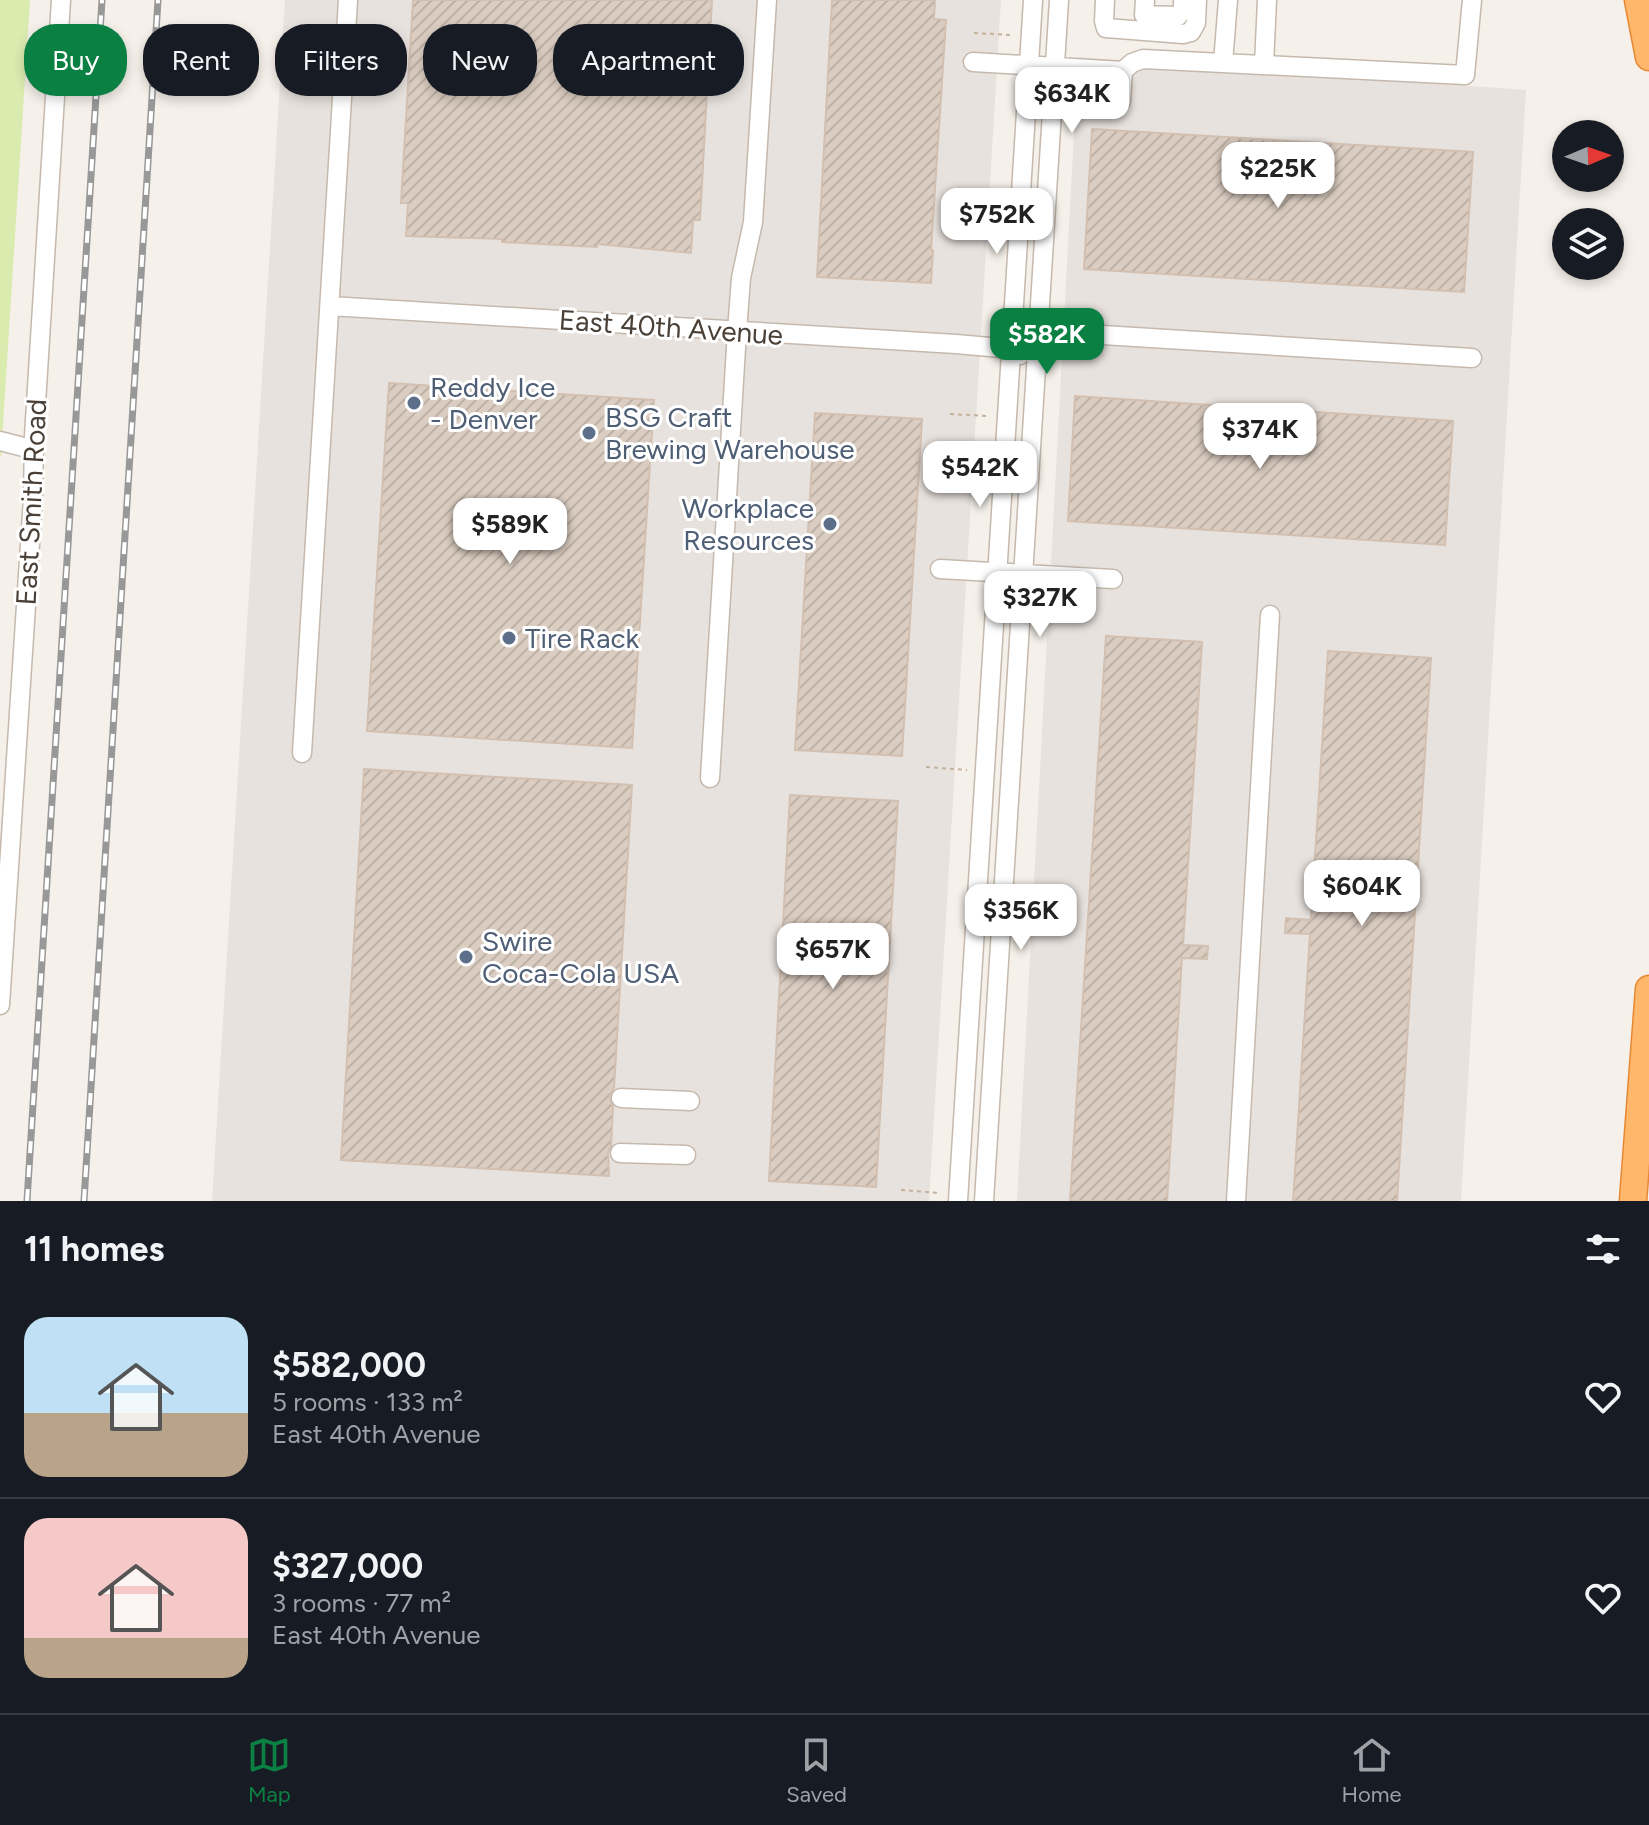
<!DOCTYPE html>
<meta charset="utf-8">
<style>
body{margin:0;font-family:Figtree,sans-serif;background:#20242c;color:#f1f3f6;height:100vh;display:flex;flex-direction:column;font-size:30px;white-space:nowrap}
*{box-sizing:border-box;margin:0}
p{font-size:26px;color:#9ea1a6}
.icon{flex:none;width:44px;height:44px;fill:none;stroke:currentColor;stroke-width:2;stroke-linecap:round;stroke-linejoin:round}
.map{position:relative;height:1201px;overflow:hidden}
.sheet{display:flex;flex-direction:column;background:#171b24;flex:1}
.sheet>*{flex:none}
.banner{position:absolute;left:24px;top:24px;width:800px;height:72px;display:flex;gap:16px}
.needle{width:52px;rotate:88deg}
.controls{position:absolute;left:1552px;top:120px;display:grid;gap:16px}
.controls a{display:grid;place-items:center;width:72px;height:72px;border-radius:50%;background:#171b24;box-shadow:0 4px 12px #0003;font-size:40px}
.price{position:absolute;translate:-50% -68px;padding:0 18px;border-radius:16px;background:#fff;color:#222;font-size:26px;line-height:52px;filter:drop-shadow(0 2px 4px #0008)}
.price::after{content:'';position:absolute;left:50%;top:48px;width:24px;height:18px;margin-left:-12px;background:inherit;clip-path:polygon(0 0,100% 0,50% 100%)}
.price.active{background:#0b8043;color:#fff}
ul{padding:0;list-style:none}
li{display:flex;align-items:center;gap:24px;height:200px;padding:0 24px}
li+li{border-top:2px solid #363941}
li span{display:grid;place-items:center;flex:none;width:224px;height:160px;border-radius:24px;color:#555}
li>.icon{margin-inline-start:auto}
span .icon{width:96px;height:96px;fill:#fffc;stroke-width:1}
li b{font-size:34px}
h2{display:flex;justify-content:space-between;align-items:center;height:96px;padding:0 24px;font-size:34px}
.tag{padding:0 28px;border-radius:32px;background:#171b24;box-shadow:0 4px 12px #0003;font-size:28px;line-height:72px}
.tag.active{background:#0b8043;color:#fff}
.menu{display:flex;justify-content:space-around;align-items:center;height:112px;border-top:2px solid #363941;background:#171b24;font-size:22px;color:#9ea1a6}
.menu a{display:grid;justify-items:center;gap:4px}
.menu .active{color:#0b8043}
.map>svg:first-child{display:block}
</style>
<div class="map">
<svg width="1649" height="1201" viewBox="0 0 1649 1201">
<defs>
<pattern id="building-hatch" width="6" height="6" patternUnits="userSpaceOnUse" patternTransform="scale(2)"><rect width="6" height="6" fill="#dbcdc1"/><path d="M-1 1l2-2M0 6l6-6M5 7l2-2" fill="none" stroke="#bdb1a6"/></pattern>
</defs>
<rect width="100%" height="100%" fill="#f5f0e9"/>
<!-- industrial -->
<path fill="#e8e2de" d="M285,0H1001L929,1201H212Z
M1078,57L1526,90L1461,1201H1017Z"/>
<!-- park -->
<path fill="#daebb0" d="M0,0H30L1,456H0Z"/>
<!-- building -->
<path fill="url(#building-hatch)" stroke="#d3c0b1" stroke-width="2" d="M413,0H712L700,220H693L691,253L597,244V247L502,242V239L406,236L408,203H401Z
M832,0H935L934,19L946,20L931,250H933L931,283L817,277Z
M1092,129L1473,152L1464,292L1084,269Z
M389,383L654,400L632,748L367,731Z
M1075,396L1453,421L1445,545L1068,521Z
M815,413L922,419L902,756L795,750Z
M1106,636L1202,642L1183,945L1208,946L1207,959L1182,958L1167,1201H1070Z
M1328,651L1431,658L1397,1201H1293L1310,934L1285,933L1286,918L1311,920Z
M364,769L632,785L614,1088L609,1097L613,1107L611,1146L608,1152L609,1176L341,1160Z
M790,795L898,801L876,1187L769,1181Z"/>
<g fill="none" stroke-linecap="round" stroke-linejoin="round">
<defs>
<path id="minor" d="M1105,0L1104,21L1106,28L1183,34L1191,32L1196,23L1197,0
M1145,0L1144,15L1178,16L1183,9V0
M973,62L1123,71L1132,63L1143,59L1465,75L1472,0
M1223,63L1228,0
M1264,65L1267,0
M1121,101L1123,71
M330,306L956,344L1012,349L1020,355
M1038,331L1472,358
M0,441L35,450
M940,569L1113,579
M302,753L348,0
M710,778L737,331L741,278L753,222L767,0
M0,1005L33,498L34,436L61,0
M621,1098L690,1101
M620,1153L686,1155
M958,1201L1033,0
M984,1201L1059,0
M1236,1201L1270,615"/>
<path id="highway" d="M1638,0L1649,57
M1633,1201L1649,989"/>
</defs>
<!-- minor casing -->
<use href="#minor" stroke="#c5b9ae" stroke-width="21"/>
<!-- highway casing -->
<use href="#highway" stroke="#e68833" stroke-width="29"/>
<!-- path -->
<path stroke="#c4b09c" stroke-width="2" stroke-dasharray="4 4" stroke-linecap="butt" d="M974,33L1011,35
M950,414L988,416
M926,767L967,770
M901,1190L940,1193"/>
<!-- minor -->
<use href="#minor" stroke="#fff" stroke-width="18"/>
<!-- highway -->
<use href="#highway" stroke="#ffb76b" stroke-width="26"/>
<defs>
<path id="rail" d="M27,1201L102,0
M84,1201L158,0"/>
</defs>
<!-- rail casing -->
<use href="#rail" stroke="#989898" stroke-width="7"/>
<!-- rail -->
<use href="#rail" stroke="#fff" stroke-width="4" stroke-dasharray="12" stroke-linecap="butt"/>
</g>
<!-- markers -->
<g fill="#5c6f8a" stroke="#fff" stroke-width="3">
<circle cx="414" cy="403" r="8"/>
<circle cx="589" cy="433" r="8"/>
<circle cx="830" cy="524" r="8"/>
<circle cx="509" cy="638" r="8"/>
<circle cx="466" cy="957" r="8"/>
</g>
<g text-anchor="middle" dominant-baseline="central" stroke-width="6" stroke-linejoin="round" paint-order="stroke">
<!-- street labels -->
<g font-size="28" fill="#4a4037" stroke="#fff">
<text transform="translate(671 327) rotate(4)">East 40th Avenue</text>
<text transform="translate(31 502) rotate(-87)">East Smith Road</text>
</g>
<!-- service labels -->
<g font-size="28" fill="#4e5e75" stroke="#fff" text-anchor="start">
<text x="430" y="387">Reddy Ice<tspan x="430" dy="32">- Denver</tspan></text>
<text x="605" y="417">BSG Craft<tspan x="605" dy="32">Brewing Warehouse</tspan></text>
<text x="814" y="508" text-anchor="end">Workplace<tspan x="814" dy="32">Resources</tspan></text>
<text x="525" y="638">Tire Rack</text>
<text x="482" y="941">Swire<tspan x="482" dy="32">Coca-Cola USA</tspan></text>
</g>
</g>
</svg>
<div class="controls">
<a><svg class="needle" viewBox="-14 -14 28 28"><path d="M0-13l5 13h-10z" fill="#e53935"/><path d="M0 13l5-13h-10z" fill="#9ea1a6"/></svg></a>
<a><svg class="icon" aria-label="layers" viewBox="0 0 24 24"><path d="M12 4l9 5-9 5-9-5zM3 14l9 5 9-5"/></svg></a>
</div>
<b class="price" style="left:1072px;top:135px">$634K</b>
<b class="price" style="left:1278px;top:210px">$225K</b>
<b class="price" style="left:997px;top:256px">$752K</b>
<b class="price active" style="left:1047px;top:376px">$582K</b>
<b class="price" style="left:1260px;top:471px">$374K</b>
<b class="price" style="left:980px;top:509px">$542K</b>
<b class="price" style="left:510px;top:566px">$589K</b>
<b class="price" style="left:1040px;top:639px">$327K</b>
<b class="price" style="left:1362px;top:928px">$604K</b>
<b class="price" style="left:1021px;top:952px">$356K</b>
<b class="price" style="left:833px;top:991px">$657K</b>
<div class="banner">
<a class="tag active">Buy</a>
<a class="tag">Rent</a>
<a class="tag">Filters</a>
<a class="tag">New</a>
<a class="tag">Apartment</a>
</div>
</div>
<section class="sheet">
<h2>11 homes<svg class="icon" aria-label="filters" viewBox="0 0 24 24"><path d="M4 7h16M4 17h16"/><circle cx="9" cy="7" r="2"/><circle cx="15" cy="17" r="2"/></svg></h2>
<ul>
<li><span style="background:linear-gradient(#bfe0f5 60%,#b9a48a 0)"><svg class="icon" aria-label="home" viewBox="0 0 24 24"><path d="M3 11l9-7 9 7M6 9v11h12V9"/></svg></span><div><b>$582,000</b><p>5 rooms · 133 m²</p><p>East 40th Avenue</p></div><svg class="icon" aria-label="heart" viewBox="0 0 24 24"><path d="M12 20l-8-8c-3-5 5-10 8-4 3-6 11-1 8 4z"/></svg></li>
<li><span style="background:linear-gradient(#f6c9c9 75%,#b9a48a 0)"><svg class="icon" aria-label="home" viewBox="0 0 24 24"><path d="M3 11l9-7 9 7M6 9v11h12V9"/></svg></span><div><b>$327,000</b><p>3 rooms · 77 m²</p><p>East 40th Avenue</p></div><svg class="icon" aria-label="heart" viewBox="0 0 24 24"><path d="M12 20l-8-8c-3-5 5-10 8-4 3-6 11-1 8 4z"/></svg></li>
</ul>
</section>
<nav class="menu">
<a class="active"><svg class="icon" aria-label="map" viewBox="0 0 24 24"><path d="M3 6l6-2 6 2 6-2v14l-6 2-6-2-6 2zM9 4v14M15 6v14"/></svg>Map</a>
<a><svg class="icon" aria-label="saved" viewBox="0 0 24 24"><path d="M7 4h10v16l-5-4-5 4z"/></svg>Saved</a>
<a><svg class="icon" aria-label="home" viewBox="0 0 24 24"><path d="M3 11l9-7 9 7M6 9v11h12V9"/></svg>Home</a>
</nav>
